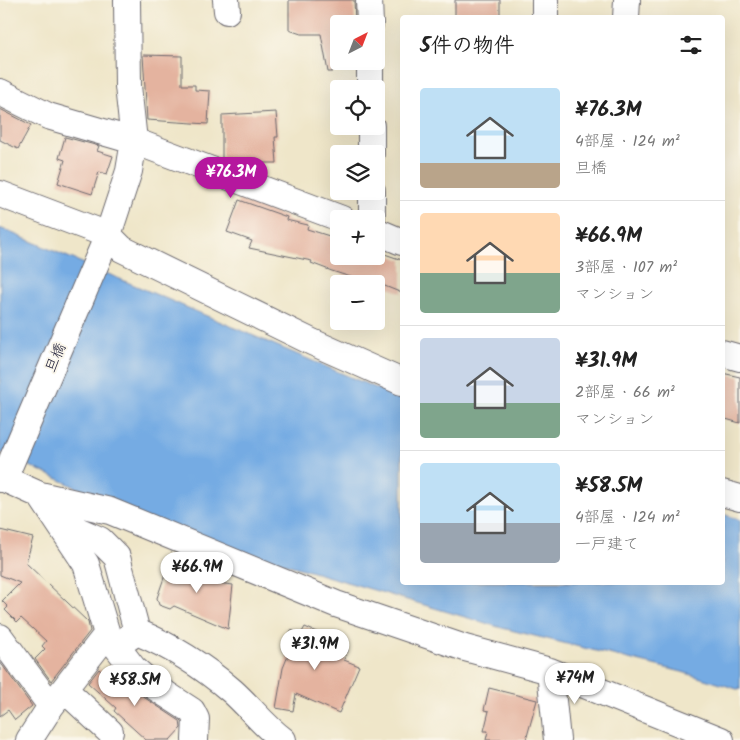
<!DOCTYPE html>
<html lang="ja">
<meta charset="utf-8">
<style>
body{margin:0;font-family:Kalam,"Klee One",sans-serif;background:#f6f6f6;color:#222;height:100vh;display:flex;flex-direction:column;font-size:19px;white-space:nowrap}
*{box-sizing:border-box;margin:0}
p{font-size:16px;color:#767676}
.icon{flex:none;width:28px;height:28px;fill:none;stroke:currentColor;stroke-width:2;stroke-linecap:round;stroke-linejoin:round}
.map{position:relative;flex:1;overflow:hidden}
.drawer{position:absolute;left:400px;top:15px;width:325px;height:570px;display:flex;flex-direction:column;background:#fff;border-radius:5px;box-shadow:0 5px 20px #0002}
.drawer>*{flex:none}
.needle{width:32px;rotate:42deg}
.tools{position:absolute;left:330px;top:15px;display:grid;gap:10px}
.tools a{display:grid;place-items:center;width:55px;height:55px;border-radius:5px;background:#fff;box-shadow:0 5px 20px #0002;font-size:25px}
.price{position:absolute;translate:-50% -42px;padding:0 11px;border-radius:18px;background:#fff;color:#222;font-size:16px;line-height:32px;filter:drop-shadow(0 1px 2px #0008)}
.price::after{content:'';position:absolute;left:50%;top:30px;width:15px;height:11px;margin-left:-8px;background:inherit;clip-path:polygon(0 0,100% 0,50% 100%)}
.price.active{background:#b5179e;color:#fff}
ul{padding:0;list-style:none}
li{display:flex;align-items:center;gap:15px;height:125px;padding:0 20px}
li+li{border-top:1px solid #e0e0e0}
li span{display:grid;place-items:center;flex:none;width:140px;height:100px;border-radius:5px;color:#555}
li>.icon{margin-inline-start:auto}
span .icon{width:60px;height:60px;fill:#fffc;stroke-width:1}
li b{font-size:21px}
h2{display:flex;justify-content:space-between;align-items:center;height:60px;padding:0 20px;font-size:21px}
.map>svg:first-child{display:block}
</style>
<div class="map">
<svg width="740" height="740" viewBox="0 0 740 740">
<rect width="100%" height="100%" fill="#fbf7ec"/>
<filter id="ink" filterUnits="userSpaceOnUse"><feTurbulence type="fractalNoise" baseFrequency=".02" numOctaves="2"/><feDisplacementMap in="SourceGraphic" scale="10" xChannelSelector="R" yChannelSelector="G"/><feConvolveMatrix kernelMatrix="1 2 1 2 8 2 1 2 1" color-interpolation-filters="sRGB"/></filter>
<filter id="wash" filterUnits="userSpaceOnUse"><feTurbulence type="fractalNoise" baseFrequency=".0096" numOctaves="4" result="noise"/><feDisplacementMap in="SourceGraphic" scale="20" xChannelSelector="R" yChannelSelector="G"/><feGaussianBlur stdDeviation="1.12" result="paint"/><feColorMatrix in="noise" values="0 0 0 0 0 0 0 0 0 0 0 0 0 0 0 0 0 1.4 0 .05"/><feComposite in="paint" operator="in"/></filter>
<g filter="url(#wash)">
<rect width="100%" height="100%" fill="#efe6c9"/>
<!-- water -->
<path fill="#74abe3" stroke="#4b668f" d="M0,228L402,399V582H722L723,514L740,520V690L682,672L502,628L161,527L0,452Z"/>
<g id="blocks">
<!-- building -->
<path fill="#e4b39f" d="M289,0H354L355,24H339L332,72H328L321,34H301L289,30Z
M455,0H500V18H455Z
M143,55L182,56V85H195V90L210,91L208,124L147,120Z
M0,109L31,125L18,149L0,140Z
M276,112L278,137H275L277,163H236L222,158V115Z
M65,137L99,146L97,151L113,156L107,174L99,172L92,194L58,183L65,160L59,158Z
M239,200L287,217L286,220L308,225L307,229L339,239V256H376V251L402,260V293L370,280L369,283L332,271L311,263L312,261L249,248L252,241L227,232Z
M722,373L740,377V423L722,418Z
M0,530L33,538L26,563L88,622L90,631L51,681L35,659L45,649L42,646L46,641L21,618L17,622L5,610L8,607L2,601L20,583L0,575Z
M191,561L216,571L210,582L233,585L228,629L174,606L170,609L159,605L157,598L167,569L185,576Z
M305,627L341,643L339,646L348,650L344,660L359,666L339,713L296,694L293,711L276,708L283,668L290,651L283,650L291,630L301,634Z
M0,662L32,706L15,720L8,710L0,716Z
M112,665L123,679L145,698L180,721L181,728L170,740H146L114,711L116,708L88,683L99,669L104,674Z
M489,688L537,700L526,740H486L488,731H484L489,711L484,710Z"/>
</g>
</g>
<g filter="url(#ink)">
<use href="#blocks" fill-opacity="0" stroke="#6a676d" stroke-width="1"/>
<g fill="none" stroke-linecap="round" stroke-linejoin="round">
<defs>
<path id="minor" d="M226,0L227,11
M369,0L370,24
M545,0V18
M626,18L627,0
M370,61V89
M0,92L48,116L134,141L342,219
M371,126V154
M372,191V219
M0,194L108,235L122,249L312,342L402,382
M376,231L402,242
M722,353L740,358
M0,477L40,495L110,511L336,604L465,648L550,671L721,740
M0,479L9,467L108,235L129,171L134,141L128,86L127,0
M722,493L740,498
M40,495L86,564L107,634L133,668L155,687L192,711L196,719L195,740
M60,515L75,529L100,540L117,557L137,632
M0,637L51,706
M116,646L137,632C171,646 204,667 232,691C250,707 264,726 283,740
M550,671L557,740
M65,690L110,732
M29,740L51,706L107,634"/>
</defs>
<!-- minor casing -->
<use href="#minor" stroke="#6a676d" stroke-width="28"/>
<!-- minor -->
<use href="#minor" stroke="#fff" stroke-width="26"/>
</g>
</g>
<g text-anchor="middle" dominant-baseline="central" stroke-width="4" stroke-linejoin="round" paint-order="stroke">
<!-- street labels -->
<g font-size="15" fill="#22223b" stroke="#fbf7ec">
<text transform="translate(56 358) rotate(-67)">旦橋</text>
</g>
</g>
</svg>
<div class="tools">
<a><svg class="needle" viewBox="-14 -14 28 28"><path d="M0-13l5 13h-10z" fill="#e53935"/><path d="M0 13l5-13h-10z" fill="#767676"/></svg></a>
<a><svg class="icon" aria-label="locate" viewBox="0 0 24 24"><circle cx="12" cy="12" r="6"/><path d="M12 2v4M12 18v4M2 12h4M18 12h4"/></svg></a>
<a><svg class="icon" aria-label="layers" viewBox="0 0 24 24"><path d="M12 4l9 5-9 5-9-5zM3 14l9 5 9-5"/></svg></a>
<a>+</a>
<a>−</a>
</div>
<b class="price active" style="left:231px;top:199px">¥76.3M</b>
<b class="price" style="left:197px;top:594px">¥66.9M</b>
<b class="price" style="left:315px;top:671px">¥31.9M</b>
<b class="price" style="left:575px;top:705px">¥74M</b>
<b class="price" style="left:135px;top:707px">¥58.5M</b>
<section class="drawer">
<h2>5件の物件<svg class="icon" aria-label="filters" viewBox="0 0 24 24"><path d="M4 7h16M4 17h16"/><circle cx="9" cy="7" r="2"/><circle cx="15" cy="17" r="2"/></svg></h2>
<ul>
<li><span style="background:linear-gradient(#bfe0f5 75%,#b9a48a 0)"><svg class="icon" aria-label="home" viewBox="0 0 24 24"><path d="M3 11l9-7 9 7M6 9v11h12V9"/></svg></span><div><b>¥76.3M</b><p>4部屋 · 124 m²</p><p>旦橋</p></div></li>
<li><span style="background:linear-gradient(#ffd9b3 60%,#7fa58c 0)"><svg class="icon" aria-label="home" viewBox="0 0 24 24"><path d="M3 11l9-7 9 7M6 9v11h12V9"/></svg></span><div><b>¥66.9M</b><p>3部屋 · 107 m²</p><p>マンション</p></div></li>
<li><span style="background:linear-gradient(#c9d6e8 65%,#7fa58c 0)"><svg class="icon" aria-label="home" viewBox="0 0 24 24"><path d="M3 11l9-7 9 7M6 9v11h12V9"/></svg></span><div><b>¥31.9M</b><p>2部屋 · 66 m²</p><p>マンション</p></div></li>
<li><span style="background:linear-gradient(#bfe0f5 60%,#9aa5b1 0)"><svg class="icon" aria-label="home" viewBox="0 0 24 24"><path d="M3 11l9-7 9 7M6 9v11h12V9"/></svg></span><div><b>¥58.5M</b><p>4部屋 · 124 m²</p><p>一戸建て</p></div></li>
</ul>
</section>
</div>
